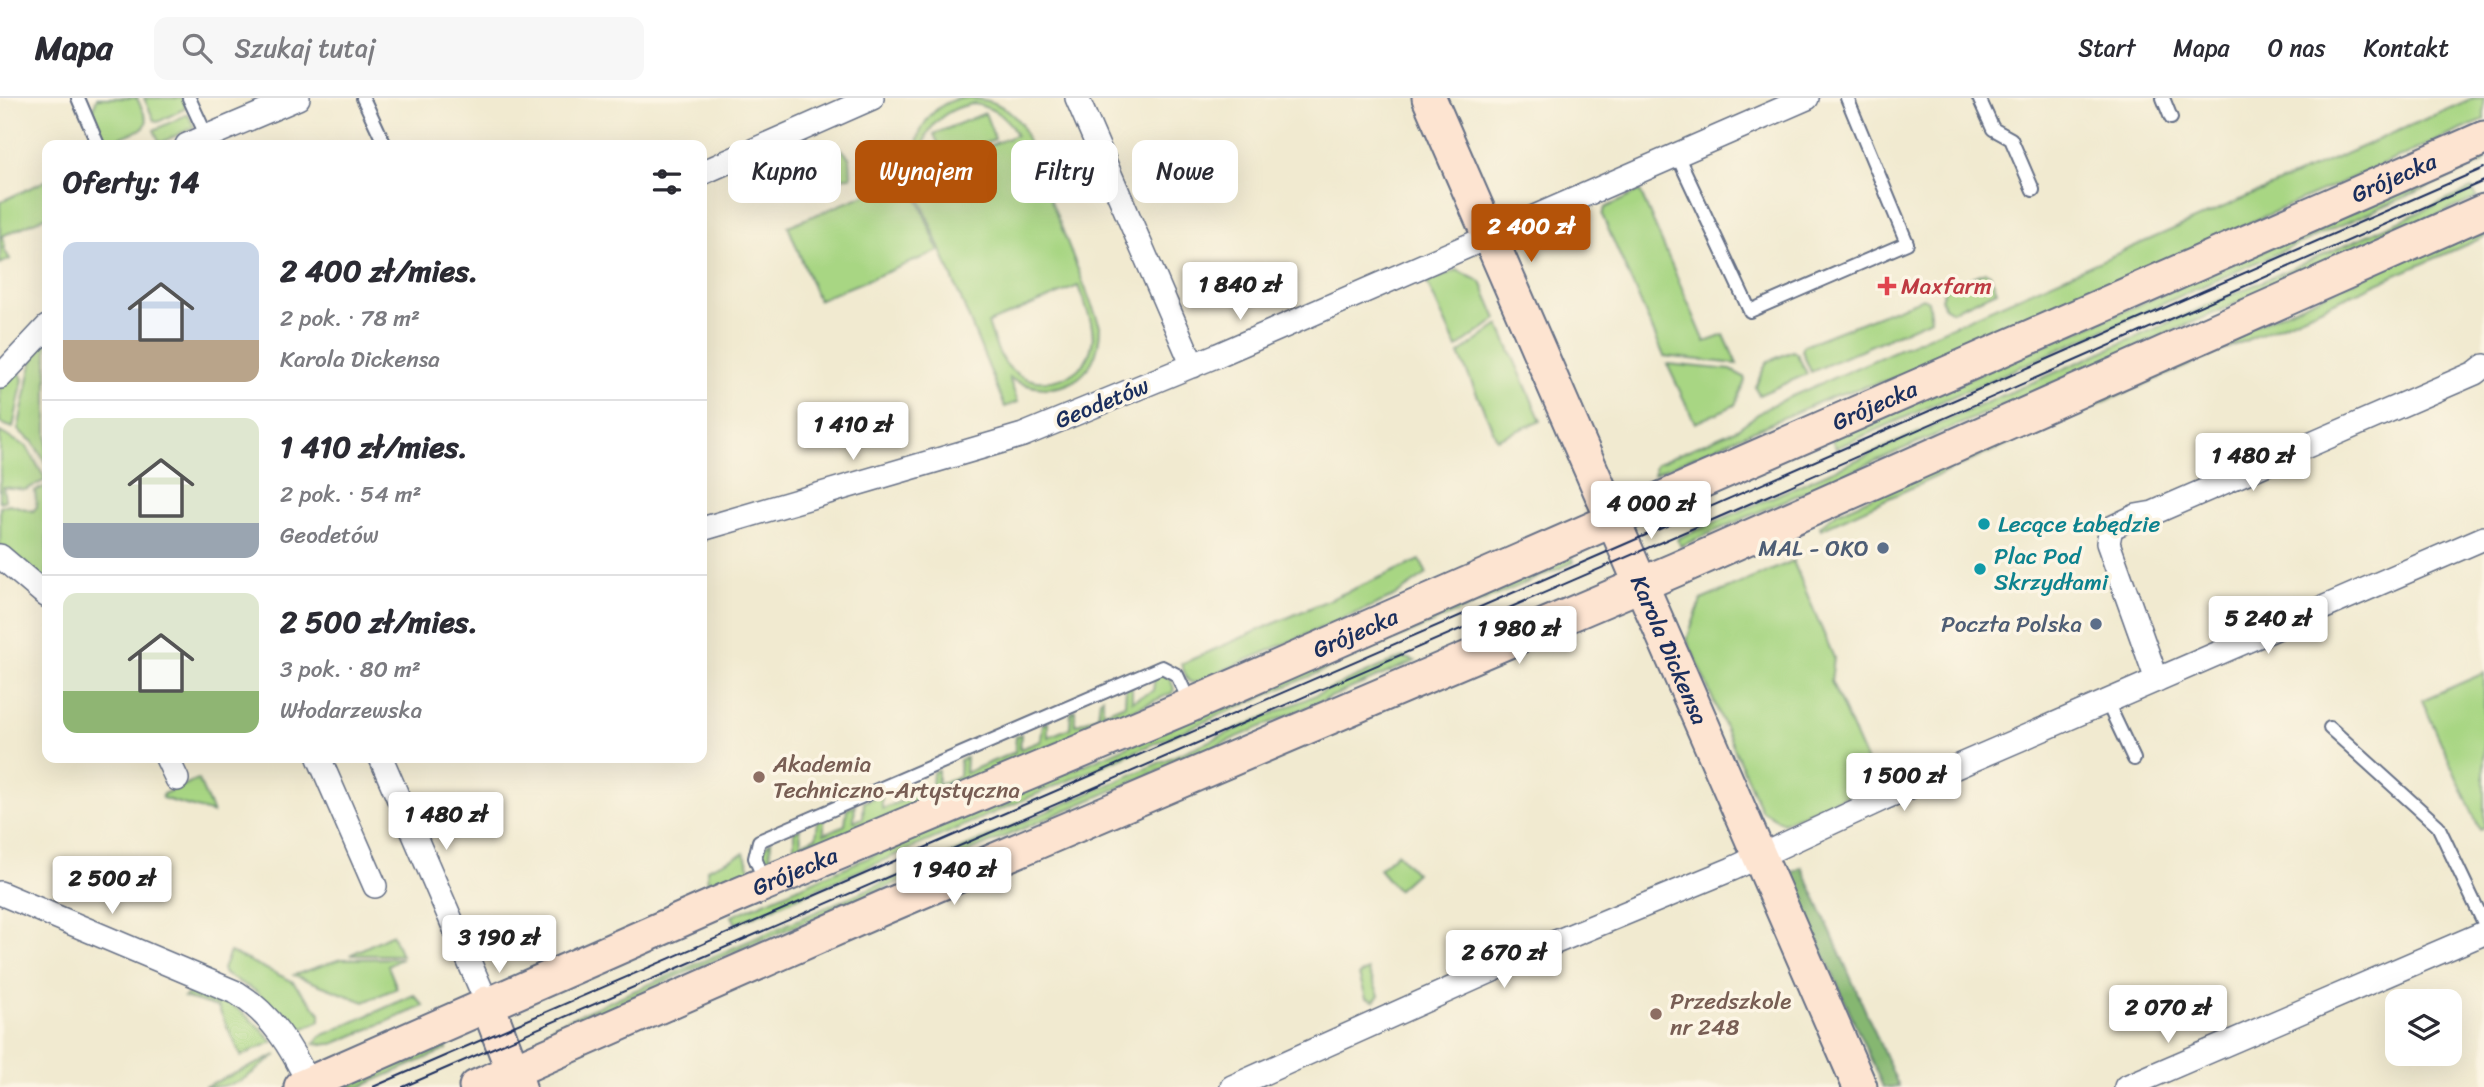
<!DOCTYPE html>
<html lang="pl">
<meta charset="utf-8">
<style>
body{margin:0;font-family:Sriracha,sans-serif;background:#f7f7f7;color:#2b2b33;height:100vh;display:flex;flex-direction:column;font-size:26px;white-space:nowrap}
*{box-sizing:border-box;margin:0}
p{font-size:23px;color:#7c7c81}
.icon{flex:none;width:38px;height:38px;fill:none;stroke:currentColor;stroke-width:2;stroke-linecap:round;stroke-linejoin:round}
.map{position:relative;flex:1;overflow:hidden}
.panel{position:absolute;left:42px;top:42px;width:665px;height:623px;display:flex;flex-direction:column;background:#fff;border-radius:14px;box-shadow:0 7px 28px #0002}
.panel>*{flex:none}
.top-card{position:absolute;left:728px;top:42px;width:665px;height:63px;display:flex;gap:14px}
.fabs{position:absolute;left:2385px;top:891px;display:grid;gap:14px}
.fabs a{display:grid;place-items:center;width:77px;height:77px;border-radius:14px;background:#fff;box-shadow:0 7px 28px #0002;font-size:35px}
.price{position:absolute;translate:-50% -60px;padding:0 16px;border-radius:7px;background:#fff;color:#222;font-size:23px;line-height:46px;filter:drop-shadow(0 2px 4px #0008)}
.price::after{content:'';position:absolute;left:50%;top:42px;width:21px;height:16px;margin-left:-10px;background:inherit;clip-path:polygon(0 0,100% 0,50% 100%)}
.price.selected{background:#b45309;color:#fff}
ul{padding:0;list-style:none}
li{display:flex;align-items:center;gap:21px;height:175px;padding:0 21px}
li+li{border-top:2px solid #e1e1e2}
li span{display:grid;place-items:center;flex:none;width:196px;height:140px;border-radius:14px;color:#555}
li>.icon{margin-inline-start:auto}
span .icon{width:84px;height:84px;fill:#fffc;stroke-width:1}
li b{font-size:30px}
h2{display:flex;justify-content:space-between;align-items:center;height:84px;padding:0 21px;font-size:30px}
.tag{padding:0 24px;border-radius:14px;background:#fff;box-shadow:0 7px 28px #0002;font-size:24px;line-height:63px}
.tag.selected{background:#b45309;color:#fff}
header{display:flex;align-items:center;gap:42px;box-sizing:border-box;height:98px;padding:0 35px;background:#fff;border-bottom:2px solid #e1e1e2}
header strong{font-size:33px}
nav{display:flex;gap:38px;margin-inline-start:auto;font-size:24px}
.search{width:490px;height:63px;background:#f7f7f7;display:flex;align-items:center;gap:18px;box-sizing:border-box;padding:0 24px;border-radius:14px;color:#7c7c81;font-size:26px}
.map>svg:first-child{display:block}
</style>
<header>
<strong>Mapa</strong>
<div class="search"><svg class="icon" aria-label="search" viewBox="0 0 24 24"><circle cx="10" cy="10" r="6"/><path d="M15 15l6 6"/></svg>Szukaj tutaj</div>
<nav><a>Start</a><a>Mapa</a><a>O nas</a><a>Kontakt</a></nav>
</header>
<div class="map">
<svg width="2484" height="989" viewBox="0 0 2484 989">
<rect width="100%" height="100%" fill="#fcf5e5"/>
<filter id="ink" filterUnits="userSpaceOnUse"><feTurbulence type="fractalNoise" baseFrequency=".0143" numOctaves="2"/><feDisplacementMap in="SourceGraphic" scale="14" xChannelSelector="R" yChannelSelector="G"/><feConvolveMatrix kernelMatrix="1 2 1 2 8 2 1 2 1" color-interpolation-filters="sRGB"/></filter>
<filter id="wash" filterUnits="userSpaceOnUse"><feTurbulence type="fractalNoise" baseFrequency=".00686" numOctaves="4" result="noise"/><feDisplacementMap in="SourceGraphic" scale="28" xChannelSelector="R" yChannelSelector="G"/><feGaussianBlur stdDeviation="1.57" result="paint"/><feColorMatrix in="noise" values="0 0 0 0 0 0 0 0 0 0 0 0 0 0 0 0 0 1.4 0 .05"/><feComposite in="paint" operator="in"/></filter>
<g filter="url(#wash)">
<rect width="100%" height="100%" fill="#f1ead0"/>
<!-- green -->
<path fill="#a8d683" stroke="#628270" stroke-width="2" fill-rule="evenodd" d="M97,0H137L147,22L144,30L102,47L90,20Z
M144,0H182L186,10L158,24L154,22Z
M959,0C987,0 1003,4 1021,26L1100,228C1100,284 1056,304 1009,280L1018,304L1005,309L910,76L918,72C911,39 926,10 959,0ZM975,6C994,11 1008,18 1016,37L926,73C914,38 941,9 975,6ZM1078,188C1084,206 1096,227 1092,246C1086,282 1039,294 1013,273C999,262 993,241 988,225Z
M2473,0H2484V22L1898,279L1833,298L1654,376L1656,366L1737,331L1769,308Z
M985,15L995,41L945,61L934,36Z
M188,16L194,29L160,45L154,32Z
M837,46L850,60L851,79L801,81V77H805Z
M2484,57V64L1836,350L1831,340Z
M909,79L939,153L818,202L788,128Z
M47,82V118L2,138L5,148L3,150L10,161L0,166V104Z
M2472,91L2477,100L1681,448L1677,441Z
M1640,93L1705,244L1724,237L1737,266L1664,258L1602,117L1605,110Z
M2484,125V139L2023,339L1821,431L1820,428L1838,414Z
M1457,172L1481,184L1497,221L1457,250L1427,185Z
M1985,174L1990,176L1997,193L1952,213L1944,208L1941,200L1945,191Z
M1923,200L1928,203L1931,221L1811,274L1802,253L1804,247Z
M1499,227L1541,323L1497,341L1459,256Z
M47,241V367L33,344L18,332L34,256Z
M1793,253L1797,256L1807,276L1759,297L1755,289L1767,264Z
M1667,266L1731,272L1744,279L1745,283L1735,307L1695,325Z
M18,272L23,281L13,330L0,325V289Z
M0,334L27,349L46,382L25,392L3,389L5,402L0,404Z
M47,388V489L0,447V409L9,406L33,413L37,409L35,393Z
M1571,458L1574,464L736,826L732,818Z
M1420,462L1427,476L1393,499L1194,585L1188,583L1181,566Z
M1793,463L1834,560L1831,583L1873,678L1869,688L1783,725L1761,712L1687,542L1701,502Z
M1403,559L1415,563L671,881L556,935L553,928Z
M2484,575V730L2480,732L2422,602Z
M1162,576L1170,580L1174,591L1172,595L771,770L765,766L761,753L771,743L770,759L794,750V733L800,731L801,746L816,739L818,723L824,721V736L845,727L847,711L855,707L854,723L863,720L864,704L882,696V711L904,702L905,686L909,684L910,699L932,690L933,674L938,672V687L959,678L960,662L966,660L965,675L1015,654L1016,638L1021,636L1020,651L1041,643L1043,626L1048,624V639L1070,630L1071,614L1075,612V627L1098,618L1100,601L1103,599V615L1125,606L1126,590L1132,587V603L1153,593L1155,577Z
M198,681L213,715L162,700L163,696Z
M744,755L751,773L747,779L708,789L707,771Z
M1397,755L1416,775L1397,792L1379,771Z
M392,836L401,857H350Z
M230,854L292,883L320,915V923L295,934L256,893L224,876L223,871Z
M402,860L388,868L397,890L364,904L294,877L341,861Z
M1368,872L1379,897L1374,903L1366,900L1359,877Z
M195,891C228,900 251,919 273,944L241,958L218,909L184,899Z
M414,897L424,908L333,946H314L321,938Z
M445,945L447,951L360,989H346Z
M277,957C246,977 246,989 204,989Z"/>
<!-- forest -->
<path fill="#86b771" stroke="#507368" stroke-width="2" d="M1802,769L1899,989H1883L1789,777Z"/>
</g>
<g filter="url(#ink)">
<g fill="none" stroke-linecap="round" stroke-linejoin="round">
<defs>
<path id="lane" d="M78,0L98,47
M189,0L207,39
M363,0L385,47
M1979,0L1993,31L2011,41L2033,92
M2163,0L2171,20
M1677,57L1750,213L1907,145L1847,0
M2107,604L2134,661
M2330,630L2438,728L2484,825
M766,786L755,760L759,743L1162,569L1177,577L1191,607"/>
<path id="street" d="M1077,0L1193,268
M187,47L298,0
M702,75L872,0
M0,279L47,229
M702,431L1023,337L1218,257L1807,0
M0,458L47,498
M2157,582L2108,445L2111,430L2136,418L2153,415L2475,275L2484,268
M167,660L177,681
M319,660L375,788
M381,660L487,905
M0,795L237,895C272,917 291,949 309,986
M1232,989L1551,846L1732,771L1882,701L2484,440
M2126,989L2484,835"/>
<g id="secondary">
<path id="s1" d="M1429,0L1860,989"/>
<path d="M487,905L519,989"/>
<path id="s2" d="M301,989L726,802L1191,607L2484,40"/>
<path d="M476,989L885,809L1677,471L2484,113"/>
</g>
</defs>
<!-- lane casing -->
<use href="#lane" stroke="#667086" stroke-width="16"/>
<!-- street casing -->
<use href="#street" stroke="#667086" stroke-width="26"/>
<!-- secondary casing -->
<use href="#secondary" stroke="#667086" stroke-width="37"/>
<!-- lane -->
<use href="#lane" stroke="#fff" stroke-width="12"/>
<!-- street -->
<use href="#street" stroke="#fff" stroke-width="23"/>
<!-- secondary -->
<use href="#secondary" stroke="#fde4d1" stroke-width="33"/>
<!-- tram -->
<path stroke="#1b2f5e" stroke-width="2" d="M373,989L1623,447L2484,70
M403,989L1733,413L2484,83"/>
</g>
</g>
<!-- markers -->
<path fill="#e0444e" stroke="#fcf5e5" stroke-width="2.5" d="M1883.5 177.5h7v7h7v7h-7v7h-7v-7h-7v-7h7z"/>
<g fill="#0f9aa8" stroke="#fcf5e5" stroke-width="2.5">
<circle cx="1984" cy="426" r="7"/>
<circle cx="1980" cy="471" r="7"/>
</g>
<g fill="#5c6f8a" stroke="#fcf5e5" stroke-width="2.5">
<circle cx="1883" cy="450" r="7"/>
<circle cx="2096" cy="526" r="7"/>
</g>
<g fill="#8d6e63" stroke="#fcf5e5" stroke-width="2.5">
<circle cx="759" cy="679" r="7"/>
<circle cx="1656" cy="916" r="7"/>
</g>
<g text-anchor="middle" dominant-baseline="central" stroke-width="7" stroke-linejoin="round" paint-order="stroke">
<!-- street labels -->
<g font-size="23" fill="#1b2f5e" stroke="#fcf5e5">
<text stroke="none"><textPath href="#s2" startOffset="2282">Grójecka</textPath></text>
<text transform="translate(1102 305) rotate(-22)">Geodetów</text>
<text stroke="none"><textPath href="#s2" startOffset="1715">Grójecka</textPath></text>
<text stroke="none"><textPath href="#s2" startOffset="1148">Grójecka</textPath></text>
<text stroke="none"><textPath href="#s1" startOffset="602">Karola Dickensa</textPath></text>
<text stroke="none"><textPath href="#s2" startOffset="539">Grójecka</textPath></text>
</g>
<!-- health labels -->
<g font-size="23" fill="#be3a42" stroke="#fcf5e5" text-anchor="start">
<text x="1901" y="188">Maxfarm</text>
</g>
<!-- culture labels -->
<g font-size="23" fill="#0d838f" stroke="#fcf5e5" text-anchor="start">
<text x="1998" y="426">Lecące Łabędzie</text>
<text x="1994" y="458">Plac Pod<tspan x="1994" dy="26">Skrzydłami</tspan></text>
</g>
<!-- service labels -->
<g font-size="23" fill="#4e5e75" stroke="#fcf5e5" text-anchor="end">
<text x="1869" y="450">MAL - OKO</text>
<text x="2082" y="526">Poczta Polska</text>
</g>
<!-- education labels -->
<g font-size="23" fill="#785e54" stroke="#fcf5e5" text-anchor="start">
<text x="773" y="666">Akademia<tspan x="773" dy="26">Techniczno-Artystyczna</tspan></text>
<text x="1670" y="903">Przedszkole<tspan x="1670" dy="26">nr 248</tspan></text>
</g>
</g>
</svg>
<div class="fabs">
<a><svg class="icon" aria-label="layers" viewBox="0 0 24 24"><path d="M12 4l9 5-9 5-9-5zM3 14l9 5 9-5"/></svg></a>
</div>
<b class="price selected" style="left:1531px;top:166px">2 400 zł</b>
<b class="price" style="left:1240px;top:224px">1 840 zł</b>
<b class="price" style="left:853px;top:364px">1 410 zł</b>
<b class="price" style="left:2253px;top:395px">1 480 zł</b>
<b class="price" style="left:1651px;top:443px">4 000 zł</b>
<b class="price" style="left:2268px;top:558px">5 240 zł</b>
<b class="price" style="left:1519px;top:568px">1 980 zł</b>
<b class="price" style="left:1904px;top:715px">1 500 zł</b>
<b class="price" style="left:446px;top:754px">1 480 zł</b>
<b class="price" style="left:954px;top:809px">1 940 zł</b>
<b class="price" style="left:112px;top:818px">2 500 zł</b>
<b class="price" style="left:499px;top:877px">3 190 zł</b>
<b class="price" style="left:1504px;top:892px">2 670 zł</b>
<b class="price" style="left:2168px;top:947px">2 070 zł</b>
<div class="top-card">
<a class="tag">Kupno</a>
<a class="tag selected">Wynajem</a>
<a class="tag">Filtry</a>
<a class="tag">Nowe</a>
</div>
<section class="panel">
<h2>Oferty: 14<svg class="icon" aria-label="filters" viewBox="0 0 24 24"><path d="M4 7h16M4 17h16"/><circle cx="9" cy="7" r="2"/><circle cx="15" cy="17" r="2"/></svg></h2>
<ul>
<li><span style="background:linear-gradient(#c9d6e8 70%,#b9a48a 0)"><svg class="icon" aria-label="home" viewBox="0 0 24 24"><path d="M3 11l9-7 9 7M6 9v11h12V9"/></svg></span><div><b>2 400 zł/mies.</b><p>2 pok. · 78 m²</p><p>Karola Dickensa</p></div></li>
<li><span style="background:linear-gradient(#dfe7d0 75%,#9aa5b1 0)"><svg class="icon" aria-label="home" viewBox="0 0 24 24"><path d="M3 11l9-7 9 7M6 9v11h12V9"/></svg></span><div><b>1 410 zł/mies.</b><p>2 pok. · 54 m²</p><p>Geodetów</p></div></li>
<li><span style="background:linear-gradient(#dfe7d0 70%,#8fb573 0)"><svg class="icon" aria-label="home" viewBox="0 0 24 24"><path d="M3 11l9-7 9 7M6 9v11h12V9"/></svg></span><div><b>2 500 zł/mies.</b><p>3 pok. · 80 m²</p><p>Włodarzewska</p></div></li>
</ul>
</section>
</div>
